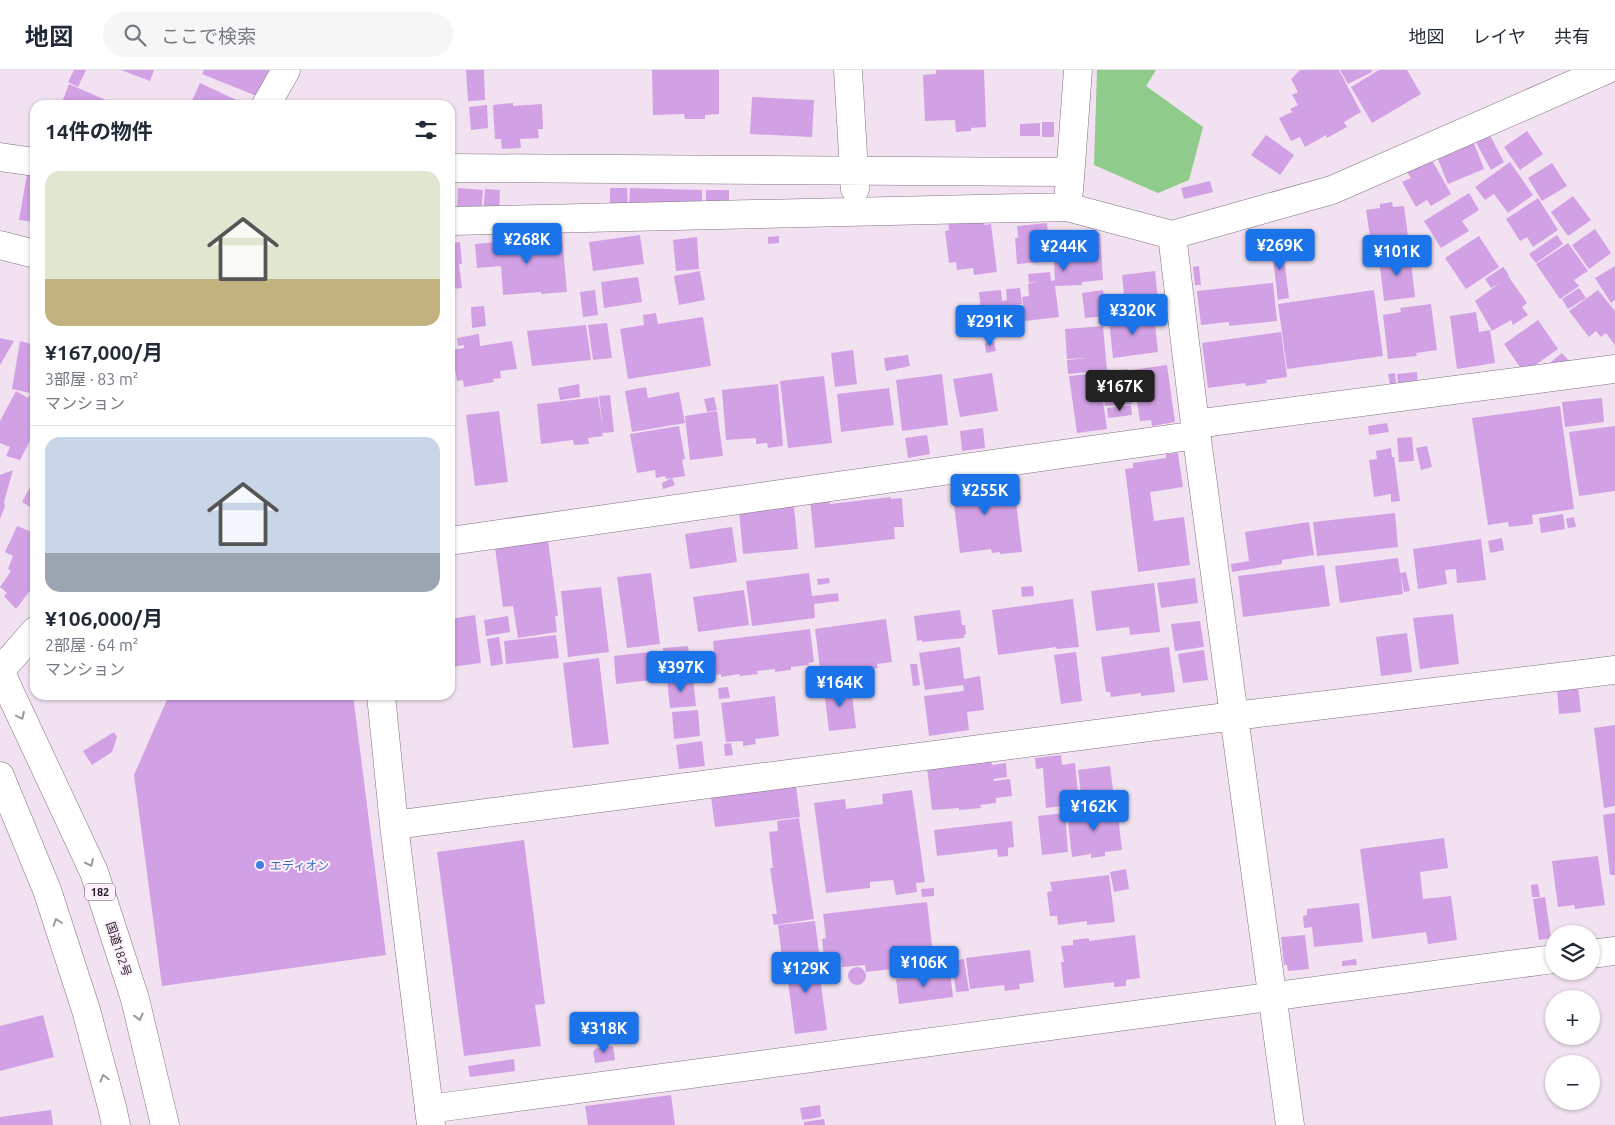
<!DOCTYPE html>
<html lang="ja">
<meta charset="utf-8">
<style>
body{margin:0;font-family:Ubuntu,"Noto Sans JP",sans-serif;background:#f6f6f7;color:#1f2937;height:100vh;display:flex;flex-direction:column;font-size:19px;white-space:nowrap}
*{box-sizing:border-box;margin:0}
p{font-size:16px;color:#747a83}
.icon{flex:none;width:28px;height:28px;fill:none;stroke:currentColor;stroke-width:2;stroke-linecap:round;stroke-linejoin:round}
.map{position:relative;flex:1;overflow:hidden}
.sheet{position:absolute;left:30px;top:30px;width:425px;height:600px;display:flex;flex-direction:column;background:#fff;border-radius:15px;box-shadow:0 1px 4px #0004}
.sheet>*{flex:none}
.fabs{position:absolute;left:1545px;top:855px;display:grid;gap:10px}
.fabs a{display:grid;place-items:center;width:55px;height:55px;border-radius:50%;background:#fff;box-shadow:0 1px 4px #0004;font-size:25px}
.price{position:absolute;translate:-50% -42px;padding:0 11px;border-radius:5px;background:#1a73e8;color:#fff;font-size:16px;line-height:32px;filter:drop-shadow(0 1px 2px #0008)}
.price::after{content:'';position:absolute;left:50%;top:30px;width:15px;height:11px;margin-left:-8px;background:inherit;clip-path:polygon(0 0,100% 0,50% 100%)}
.price.current{background:#222;color:#fff}
ul{padding:0;list-style:none}
li{display:grid;align-content:center;gap:10px;height:265px;padding:0 15px}
li+li{border-top:1px solid #e0e1e3}
li span{display:grid;place-items:center;height:155px;border-radius:15px;color:#555}
li>.icon{margin-inline-start:auto}
span .icon{width:90px;height:90px;fill:#fffc;stroke-width:1}
li b{font-size:21px}
h2{display:flex;justify-content:space-between;align-items:center;height:60px;padding:0 15px;font-size:21px}
header{display:flex;align-items:center;gap:30px;box-sizing:border-box;height:70px;padding:0 25px;background:#fff;border-bottom:1px solid #e0e1e3}
header strong{font-size:24px}
nav{display:flex;gap:28px;margin-inline-start:auto;font-size:18px}
.search{width:350px;height:45px;background:#f6f6f7;display:flex;align-items:center;gap:12px;box-sizing:border-box;padding:0 18px;border-radius:28px;color:#747a83;font-size:19px}
.map>svg:first-child{display:block}
</style>
<header>
<strong>地図</strong>
<div class="search"><svg class="icon" aria-label="search" viewBox="0 0 24 24"><circle cx="10" cy="10" r="6"/><path d="M15 15l6 6"/></svg>ここで検索</div>
<nav><a>地図</a><a>レイヤ</a><a>共有</a></nav>
</header>
<div class="map">
<svg width="1615" height="1055" viewBox="0 0 1615 1055">
<rect width="100%" height="100%" fill="#f2e1f0"/>
<!-- forest -->
<path fill="#8fcb8b" d="M1097,0H1156L1146,16L1203,57L1189,110L1158,123L1094,95Z"/>
<!-- building -->
<path fill="#d2a1e5" d="M74,0H86L78,17L68,12Z
M121,0H154L150,11Z
M204,0H272L259,27L202,4Z
M466,0H484L485,30L468,31Z
M652,0H719V44L705,45V49H685L684,44L653,45Z
M936,0H984L986,57L971,58V61L956,62L955,50L925,51L923,5L936,4Z
M1300,0H1339L1361,42L1344,52L1347,57L1327,68L1326,65L1305,77L1300,67L1291,71L1279,48L1292,42L1290,39L1298,35L1292,25L1298,22L1291,9Z
M1340,0H1371L1372,2L1348,14Z
M1379,0H1407L1421,24L1372,53L1351,17Z
M200,13L247,35H190Z
M69,14L117,35H61Z
M752,27L814,30L812,67L750,64Z
M513,33V36L542,34L543,59H538L539,68L520,69L521,78L502,79L501,69H495L493,35Z
M487,35L488,58L471,60L469,37Z
M1042,52H1054V67H1042Z
M1040,53V66H1020V54Z
M1487,60L1504,92L1491,100L1473,67Z
M1527,61L1543,84L1520,100L1504,77Z
M1470,63L1484,99L1448,114L1437,87Z
M1266,65L1294,85L1280,105L1251,85Z
M1429,85L1451,124L1431,136L1427,130L1416,137L1402,112L1411,108L1405,99Z
M1510,92L1533,125L1508,143L1494,124L1485,130L1475,117Z
M1552,93L1567,116L1542,131L1528,108Z
M27,104L35,106V152L19,150Z
M1210,111L1213,122L1184,129L1181,118Z
M450,118H455V142H450Z
M458,118L483,120L481,145L457,144Z
M610,118H627L628,138H610Z
M630,118L702,120V137L629,138Z
M485,119L500,120L499,145L483,144Z
M706,120H729V134H706Z
M1469,123L1479,140L1462,151L1469,161L1441,178L1424,151Z
M1573,126L1591,150L1568,166L1551,142Z
M1538,128L1558,160L1533,177L1527,167L1520,171L1506,149Z
M1392,132L1393,137L1404,136L1409,174L1372,180L1366,140L1380,138V134Z
M984,149V155L991,154L997,202L974,205L973,198L957,200L956,192L949,193L945,161L949,160L948,151Z
M1047,153L1051,191L1017,194L1015,168H1018L1017,156Z
M1595,159L1611,183L1589,199L1572,175Z
M1080,161V164L1100,163L1103,210L1082,212V215L1055,216L1059,247L1025,251L1022,227L1029,226L1028,214L1037,212L1029,213L1028,204L1050,202L1051,211L1055,210L1052,162Z
M640,165L644,194L593,201L589,172Z
M1557,165L1563,174L1536,193L1529,184Z
M562,166L567,222L541,224V222L503,225L501,196L477,198L475,174Z
M779,166V173L768,174V167Z
M1479,166L1499,197L1466,219L1445,188Z
M697,167L699,199L676,201L673,170Z
M460,172L462,194H459L462,218L450,219V173Z
M1282,172L1289,228L1278,230L1271,173Z
M1568,173L1588,201L1574,210L1579,216L1560,229L1536,194Z
M1410,184L1415,227L1384,231L1379,188Z
M1199,196L1201,215H1195L1193,197Z
M1615,196V230L1611,233L1595,208Z
M1503,197L1509,205L1508,206L1527,233L1522,237L1528,245L1513,255L1511,250L1492,261L1475,231L1501,212L1491,218L1485,209Z
M700,201L705,230L679,235L674,206Z
M1155,201L1158,230L1155,231L1156,242L1109,248L1106,226L1124,224L1122,205Z
M638,207L642,232L604,238L601,212Z
M1273,213L1277,251L1229,256V252L1201,255L1197,221Z
M1020,218L1022,234L1007,236L1019,235L1022,258L994,262L993,250L987,251L986,240L981,241L979,222L1001,220L1002,231L1007,230L1006,219Z
M1579,218L1586,228L1568,239L1562,229Z
M595,220L598,245L583,247L580,222Z
M1103,220L1107,246L1085,248L1082,223Z
M1374,220L1383,286L1287,299L1278,234Z
M1598,220L1615,241V275L1606,263L1601,267L1596,261L1589,267L1569,241Z
M1431,234L1437,280L1416,283L1417,286L1388,289L1383,245L1401,242L1400,238Z
M484,236L486,256L472,258L471,237Z
M1476,242L1479,262L1490,260L1495,293L1457,299L1450,246Z
M656,243L658,254L703,247L711,296L628,309L620,259L644,255L643,245Z
M1154,245L1158,282L1113,288L1109,250Z
M1538,250L1558,279L1524,303L1504,274Z
M607,253L612,288L593,290L588,255Z
M586,255L591,290L532,296L527,261Z
M1103,256L1107,300L1068,304L1067,290L1087,288L1067,289L1065,259Z
M1281,262L1287,307L1266,310L1267,313L1246,316L1245,313L1208,318L1202,273Z
M479,264L480,276L512,271L517,299L500,301L501,308L493,309L494,312L464,317L463,310L457,311L452,280L464,278V275L458,276L457,268Z
M0,268L14,271L0,295Z
M20,271L35,275V324L12,319Z
M994,272L996,281L986,283L985,273Z
M853,280L857,314L835,317L831,283Z
M1562,283L1570,292L1546,296Z
M908,285L910,296L886,301L884,288Z
M1167,295L1175,352L1152,356L1151,350L1140,351L1132,300Z
M1128,299L1132,334L1105,336L1101,302Z
M1417,302L1418,320L1399,322L1397,304Z
M992,303L998,341L960,347L953,309Z
M1099,303L1107,359L1077,363L1069,306Z
M1395,303L1396,313L1390,314L1388,304Z
M942,304L948,355L902,361L896,310Z
M824,306L832,373L788,378L780,311Z
M579,314L580,327L560,330L558,318Z
M778,314L783,376L768,378L767,373L756,374V368L726,370L722,320Z
M646,317L648,328L679,322L685,353L632,362L625,321Z
M889,318L894,355L841,362L837,324Z
M16,321L28,328L29,325L35,329V361L20,390L6,386L10,377L0,373V351Z
M610,325L614,362L602,363L603,366L588,368L589,374L574,375L573,370L541,374L537,334L598,327L603,359L599,326Z
M714,327L717,340L707,342L704,329Z
M1602,328L1604,352L1565,357L1562,332Z
M1131,335L1132,345L1108,348L1107,338Z
M1560,336L1574,439L1532,445L1533,454L1509,457L1508,452L1488,455L1472,348Z
M499,341L508,412L475,416L466,345Z
M717,341L723,386L690,390L685,346Z
M1387,353L1389,362L1369,365L1368,356Z
M679,356L685,389L682,390L685,406L666,409L665,406L656,408L655,400L637,403L630,364Z
M1615,356V421L1579,426L1569,362Z
M983,358L985,378L962,381L960,361Z
M927,365L930,384L908,388L905,368Z
M1412,367L1414,391L1399,392L1397,368Z
M1427,376L1432,397L1421,400L1416,378Z
M1391,378L1392,387H1394L1400,431L1391,432V424L1374,427L1369,390L1377,389L1376,381Z
M1178,383L1183,417L1150,422L1154,451L1184,447L1190,495L1138,502L1125,399L1133,398V393L1166,388V384Z
M13,400L4,432L5,436L0,449V405Z
M1018,403L1021,430L1010,432L1006,405Z
M1002,405L1006,433L1016,432L1022,482L1000,484V482L992,483L991,479L960,483L951,411Z
M35,408V440L22,432Z
M672,408L675,415L663,419L662,413Z
M891,427V429L902,428L904,457H894L895,469L815,478L810,430L829,428L830,434Z
M794,436L798,479L743,484L739,441Z
M1395,443L1398,477L1317,486L1313,452Z
M1563,444L1565,459L1541,463L1539,448Z
M1574,447L1576,457L1568,458L1566,449Z
M1309,452L1314,485L1282,490V494L1232,502L1231,494L1249,491L1245,462Z
M17,456L35,463V514L16,539L4,526L7,523L0,517L11,501L8,499L13,486L5,482Z
M732,457L737,492L690,499L685,464Z
M547,463L558,546H555L557,562L518,568L513,536L503,537L494,470Z
M1502,468L1504,480L1490,483L1488,471Z
M1481,469L1486,510L1457,513L1456,499L1445,500L1447,514L1418,519L1413,479Z
M1398,488L1400,503L1406,502L1410,521L1404,522L1401,505L1403,524L1340,533L1335,496Z
M1324,495L1330,536L1243,547L1238,506Z
M651,503L660,574L627,578L617,507Z
M809,503L812,526L838,523L839,531L814,534L815,548L752,556L746,511Z
M829,508L830,513L818,515L817,509Z
M1195,508L1198,533L1161,538L1157,513Z
M1154,513L1160,562L1130,565L1129,557L1096,561L1091,521Z
M1033,516L1034,526L1022,527L1021,517Z
M601,517L609,582L568,587L561,521Z
M744,520L749,555L698,562L693,527Z
M1073,529L1079,577L1057,579L1056,577L998,585L992,540Z
M960,540L962,555H965L966,564L964,565V568L922,572V570L917,571L914,546Z
M1453,544L1459,594L1420,599L1413,548Z
M475,545L481,593L450,597V549Z
M508,546L510,562L486,566L484,550Z
M886,549L892,592L877,594L878,598L821,606L815,559Z
M1200,551L1204,577L1175,581L1171,554Z
M810,559L814,592L808,593L809,595L791,597V600L775,602V599L757,601L758,604L740,606L739,604L721,607V604L716,605L713,571Z
M1407,563L1412,602L1381,606L1376,567Z
M556,565L559,588L506,594L504,571Z
M499,567L503,594L491,596L487,569Z
M688,576L692,604L666,607L663,578Z
M960,577L964,609L980,606L984,640L967,642L969,660L929,666L924,626L964,621L963,615L925,620L919,583Z
M1169,577L1175,622L1141,626V623L1111,627L1110,622H1106L1101,587Z
M1204,580L1208,610L1183,613L1178,584Z
M649,582L651,610L616,614L614,586Z
M1076,582L1082,631L1061,634L1054,585Z
M599,588L609,674L573,678L563,593Z
M910,594H917L920,615L913,616Z
M693,608L696,636L670,638L667,610Z
M851,616L856,658L829,661L824,619Z
M1578,616L1581,642L1559,644L1557,618Z
M728,617L730,628L719,629L718,618Z
M169,625H353L386,885L162,916L134,705Z
M775,626L779,666L755,669L756,674L743,676V671L726,672L721,633Z
M698,640L700,666L674,669L672,642Z
M1615,655V736L1604,738L1594,658Z
M114,662L117,667L112,682L92,695L83,681Z
M702,671L705,696L679,699L676,675Z
M731,673L733,685L725,686L724,674Z
M1061,685L1062,695L1075,693L1079,734L1046,738L1043,698L1036,699L1035,688Z
M991,690L992,695L1006,693L1007,707L993,709L994,711L1010,709L1012,726L996,728V733L980,735L981,738L959,740V738L932,740L927,698Z
M1110,696L1114,728L1082,732L1078,700Z
M796,716L800,747L715,757L711,727Z
M912,720L925,812L916,813L917,822L896,825L893,810L870,812V818L826,823L814,733L845,729L846,739L883,734L882,724Z
M1101,730L1102,737L1083,739L1082,733Z
M1117,737L1122,780L1105,782V786L1091,788V784L1072,787L1067,743Z
M1065,743L1068,782L1042,785L1038,746Z
M1615,743V805H1610L1603,745Z
M799,748L814,849L774,855L772,844H777L770,798H773L769,762L778,761L777,751Z
M1012,751L1014,777L1008,778V786L998,787L997,779L937,786L934,760Z
M1444,768L1448,798L1420,802L1423,829L1451,826L1457,870L1428,874L1426,862L1372,869L1360,779Z
M524,770L545,934L535,935L541,976L464,986L437,782Z
M1598,786L1605,835L1575,839L1574,835L1558,837L1552,791Z
M1126,799L1129,819L1114,822L1110,802Z
M1109,805L1115,852L1087,855V851L1058,855L1057,846H1050L1047,822L1052,821L1050,812Z
M1538,814L1540,827H1532L1531,815Z
M934,818V826L922,827L921,819Z
M1545,827L1551,868L1539,870L1533,829Z
M927,832L934,894L866,902L865,895L842,897L841,885L824,887L822,869L826,868L823,844Z
M1359,833L1363,872L1314,877L1312,857L1304,858L1303,846L1307,845V839Z
M815,851L819,883L782,887L778,855Z
M1135,865L1140,908L1126,910V916L1114,917V912L1064,918L1061,892H1064L1061,876L1073,875V870L1089,868V871Z
M1305,865L1309,899L1288,901L1287,895H1284L1281,867Z
M1030,880L1034,912L1019,914L1020,919L1005,921L1004,915L970,919L966,888Z
M817,884L827,960L795,964L785,889Z
M964,889L969,921L956,922L952,891Z
M1356,889L1357,895L1342,896V891Z
M848 906a9 9 0 1 1 18 0a9 9 0 1 1-18 0Z
M950,902L953,927L899,934L896,909Z
M43,945L54,987L0,1001V956Z
M613,976L615,990L595,993L593,982L596,978Z
M514,989L515,1001L470,1007L468,996Z
M671,1025L675,1055H588L585,1036Z
M820,1035L821,1047L802,1050L800,1038Z
M51,1040L53,1055H0V1047Z
M824,1049L825,1055H804V1052Z"/>
<g fill="none" stroke-linecap="round" stroke-linejoin="round">
<defs>
<path id="minor" d="M848,0L855,119
M266,35L286,0
M0,87L35,92
M450,98L1070,102
M1069,121L1078,0
M450,151L1067,137L1172,165L1332,120L1606,0
M1172,165L1195,354L1615,299
M0,175L35,184
M1195,354L1234,646L1290,1055
M450,471L1197,365
M0,601L35,561
M381,625L394,755L431,1055
M394,755L1234,646L1615,600"/>
<path id="tertiary" d="M1591,884L1615,881
M429,1039L1554,889"/>
<path id="trunk" d="M0,601L94,802L135,929L165,1055
M0,706L47,820L86,940L112,1037L116,1055"/>
</defs>
<!-- minor casing -->
<use href="#minor" stroke="#827380" stroke-width="29"/>
<!-- tertiary casing -->
<use href="#tertiary" stroke="#827380" stroke-width="29"/>
<!-- trunk casing -->
<use href="#trunk" stroke="#827380" stroke-width="29"/>
<!-- minor -->
<use href="#minor" stroke="#fff" stroke-width="28"/>
<!-- tertiary -->
<use href="#tertiary" stroke="#fff" stroke-width="28"/>
<!-- trunk -->
<use href="#trunk" stroke="#fff" stroke-width="28"/>
</g>
<!-- one-way arrows -->
<defs><path id="oneway-chevron" d="M-2-3.5L2.5 0L-2 3.5" fill="none" stroke-width="1.6" stroke-linecap="round" stroke-linejoin="round" transform="scale(1.25)"/></defs>
<g stroke="#9b989b">
<use href="#oneway-chevron" transform="translate(21 646) rotate(65)"/>
<use href="#oneway-chevron" transform="translate(90 793) rotate(65)"/>
<use href="#oneway-chevron" transform="translate(57 852) rotate(-108)"/>
<use href="#oneway-chevron" transform="translate(139 947) rotate(76)"/>
<use href="#oneway-chevron" transform="translate(104 1008) rotate(-106)"/>
</g>
<!-- markers -->
<circle fill="#3f7fe0" stroke="#feeffc" stroke-width="2" cx="260" cy="795" r="5"/>
<g text-anchor="middle" dominant-baseline="central" stroke-width="4" stroke-linejoin="round" paint-order="stroke">
<!-- shield labels -->
<rect fill="#feeffc" stroke="#635b63" stroke-width="1" x="85" y="813.5" width="30" height="17" rx="4"/>
<g font-size="11" font-weight="bold" fill="#211b21">
<text x="100" y="822">182</text>
</g>
<!-- shop labels -->
<g font-size="12" fill="#366cbe" stroke="#feeffc" text-anchor="start">
<text x="270" y="795">エディオン</text>
</g>
<!-- street labels -->
<g font-size="12" fill="#211b21" stroke="#feeffc">
<text transform="translate(119 879) rotate(72)">国道182号</text>
</g>
</g>
</svg>
<div class="fabs">
<a><svg class="icon" aria-label="layers" viewBox="0 0 24 24"><path d="M12 4l9 5-9 5-9-5zM3 14l9 5 9-5"/></svg></a>
<a>+</a>
<a>−</a>
</div>
<b class="price" style="left:527px;top:195px">¥268K</b>
<b class="price" style="left:1280px;top:201px">¥269K</b>
<b class="price" style="left:1064px;top:202px">¥244K</b>
<b class="price" style="left:1397px;top:207px">¥101K</b>
<b class="price" style="left:1133px;top:266px">¥320K</b>
<b class="price" style="left:990px;top:277px">¥291K</b>
<b class="price current" style="left:1120px;top:342px">¥167K</b>
<b class="price" style="left:985px;top:446px">¥255K</b>
<b class="price" style="left:681px;top:623px">¥397K</b>
<b class="price" style="left:840px;top:638px">¥164K</b>
<b class="price" style="left:1094px;top:762px">¥162K</b>
<b class="price" style="left:924px;top:918px">¥106K</b>
<b class="price" style="left:806px;top:924px">¥129K</b>
<b class="price" style="left:604px;top:984px">¥318K</b>
<section class="sheet">
<h2>14件の物件<svg class="icon" aria-label="filters" viewBox="0 0 24 24"><path d="M4 7h16M4 17h16"/><circle cx="9" cy="7" r="2"/><circle cx="15" cy="17" r="2"/></svg></h2>
<ul>
<li><span style="background:linear-gradient(#dfe7d0 70%,#c2b280 0)"><svg class="icon" aria-label="home" viewBox="0 0 24 24"><path d="M3 11l9-7 9 7M6 9v11h12V9"/></svg></span><div><b>¥167,000/月</b><p>3部屋 · 83 m²</p><p>マンション</p></div></li>
<li><span style="background:linear-gradient(#c9d6e8 75%,#9aa5b1 0)"><svg class="icon" aria-label="home" viewBox="0 0 24 24"><path d="M3 11l9-7 9 7M6 9v11h12V9"/></svg></span><div><b>¥106,000/月</b><p>2部屋 · 64 m²</p><p>マンション</p></div></li>
</ul>
</section>
</div>
